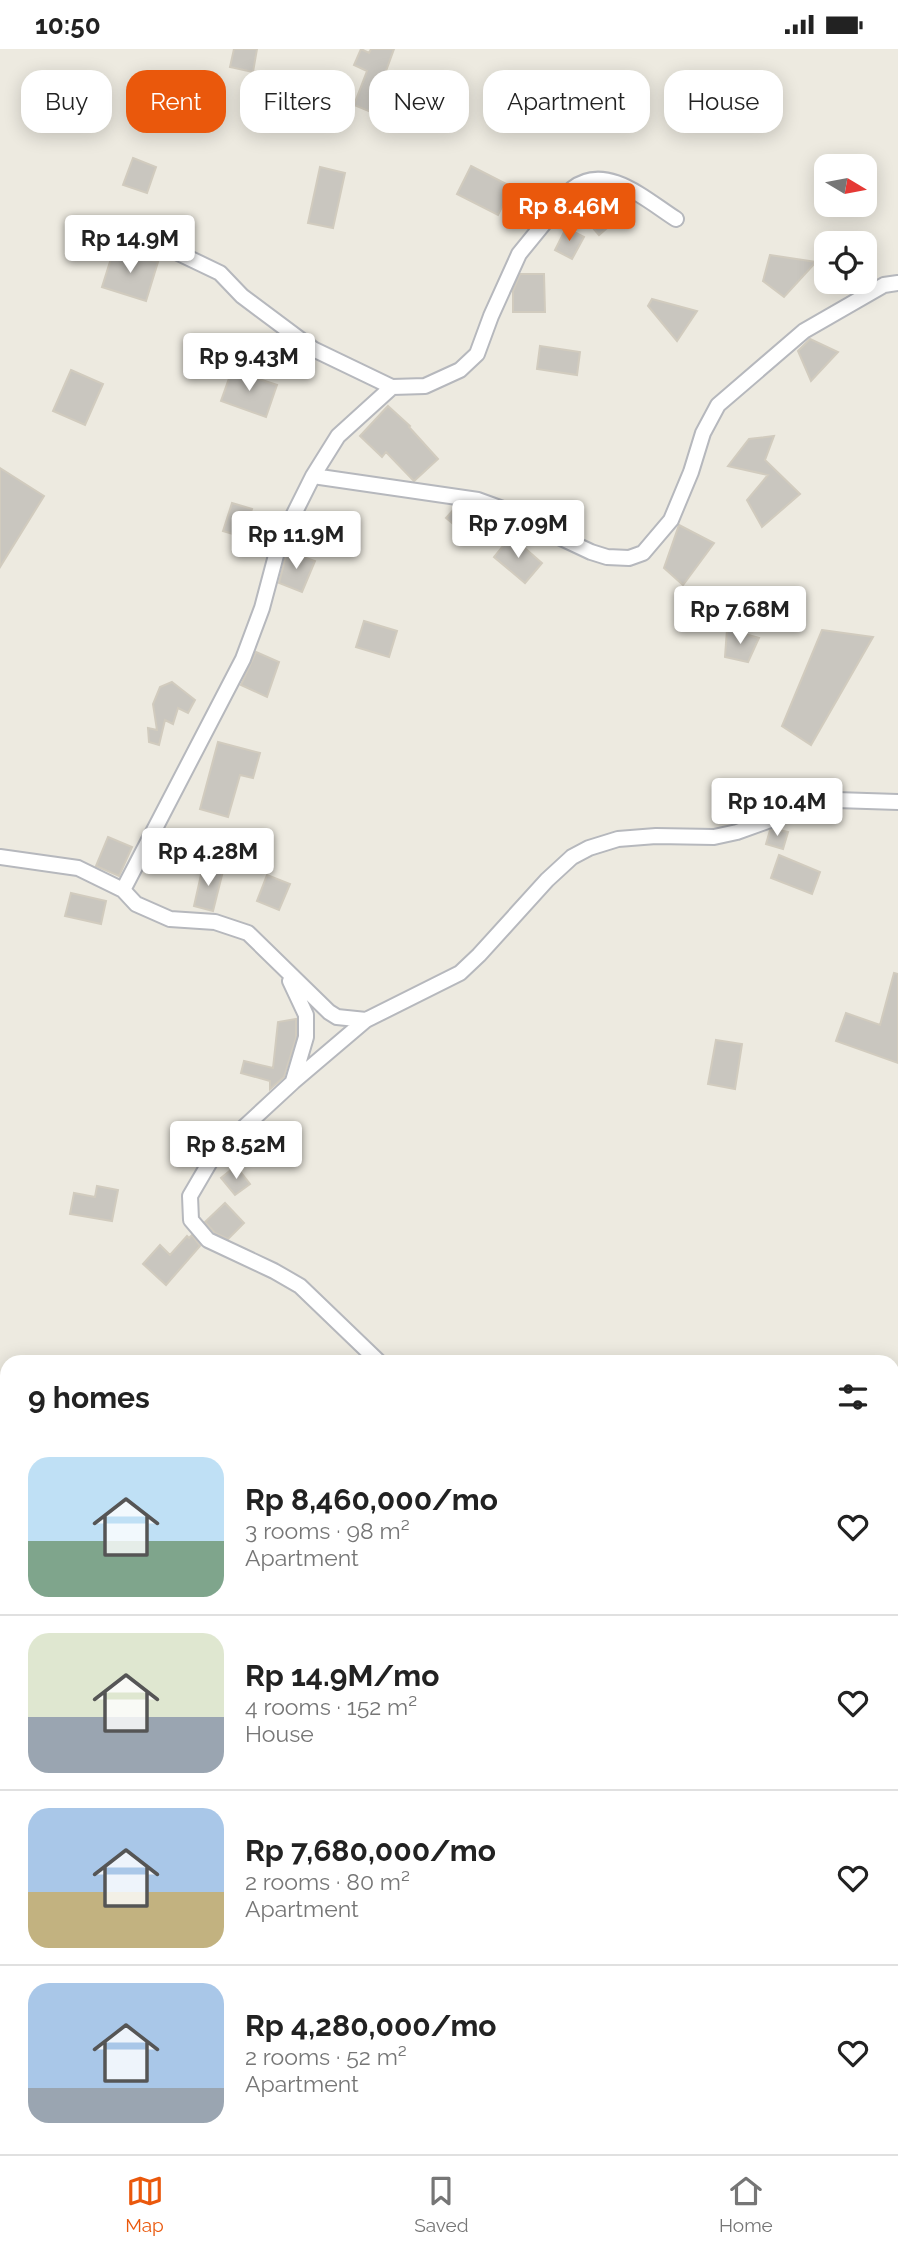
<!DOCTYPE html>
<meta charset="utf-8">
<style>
body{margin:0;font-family:Raleway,sans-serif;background:#f6f6f6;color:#222;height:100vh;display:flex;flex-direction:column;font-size:26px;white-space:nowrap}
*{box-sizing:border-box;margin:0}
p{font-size:23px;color:#767676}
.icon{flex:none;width:38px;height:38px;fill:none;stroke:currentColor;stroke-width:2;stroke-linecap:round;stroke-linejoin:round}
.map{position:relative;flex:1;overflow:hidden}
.sheet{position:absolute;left:0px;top:1306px;width:900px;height:800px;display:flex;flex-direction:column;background:#fff;border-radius:21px 21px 0 0;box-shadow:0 4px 18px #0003}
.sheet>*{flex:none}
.top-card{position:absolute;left:21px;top:21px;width:858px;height:63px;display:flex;gap:14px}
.needle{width:46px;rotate:100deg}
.buttons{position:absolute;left:814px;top:105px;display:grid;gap:14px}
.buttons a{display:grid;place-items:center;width:63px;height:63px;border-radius:14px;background:#fff;box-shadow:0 4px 18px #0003;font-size:35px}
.price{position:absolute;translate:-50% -60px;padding:0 16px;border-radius:7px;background:#fff;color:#222;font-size:23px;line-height:46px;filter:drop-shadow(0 2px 4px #0008)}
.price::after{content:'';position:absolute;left:50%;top:42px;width:21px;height:16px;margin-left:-10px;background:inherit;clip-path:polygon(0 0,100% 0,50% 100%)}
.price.current{background:#ea580c;color:#fff}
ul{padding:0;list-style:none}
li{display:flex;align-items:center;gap:21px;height:175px;padding:0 28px}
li+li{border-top:2px solid #e0e0e0}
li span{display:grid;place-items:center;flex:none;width:196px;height:140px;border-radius:21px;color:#555}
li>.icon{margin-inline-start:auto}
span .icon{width:84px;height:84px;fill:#fffc;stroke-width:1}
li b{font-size:30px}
h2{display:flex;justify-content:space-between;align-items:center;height:84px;padding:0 28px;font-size:30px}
.pill{padding:0 24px;border-radius:21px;background:#fff;box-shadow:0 4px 18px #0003;font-size:24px;line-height:63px}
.pill.current{background:#ea580c;color:#fff}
.status{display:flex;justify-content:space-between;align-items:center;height:49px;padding:0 35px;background:#fff;direction:ltr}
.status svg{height:19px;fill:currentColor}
.tabs{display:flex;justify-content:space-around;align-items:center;height:98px;border-top:2px solid #e0e0e0;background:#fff;font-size:19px;color:#767676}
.tabs a{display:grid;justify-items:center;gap:4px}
.tabs .current{color:#ea580c}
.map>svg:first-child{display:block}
</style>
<div class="status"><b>10:50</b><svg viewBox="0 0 49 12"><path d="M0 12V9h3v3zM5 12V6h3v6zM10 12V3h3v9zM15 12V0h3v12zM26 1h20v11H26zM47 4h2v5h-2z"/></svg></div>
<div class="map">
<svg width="898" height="2105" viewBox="0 0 898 2105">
<rect width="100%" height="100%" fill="#edeae0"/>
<!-- building -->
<path fill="#c9c6bf" stroke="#d1cbbe" stroke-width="2" d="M234,0H257L253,23L230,18Z
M361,0L369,4L371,0H394L371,63L354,56L367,22L354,16Z
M279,40L306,55L294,75L268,60Z
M133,109L156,118L147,144L123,136Z
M471,117L512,138L498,166L457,145Z
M320,118L345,124L333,179L308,174Z
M607,142L617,145L630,159L599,186L581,165Z
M566,179L584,188L572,210L555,201Z
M114,200L158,213L146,252L102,238Z
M770,206L816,213L784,248L763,232Z
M520,225H544L545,263H513V242Z
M652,250L697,262L677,292L648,257Z
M810,290L838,303L811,332L798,302Z
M540,297L580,303L577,326L537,320Z
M71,321L103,335L85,376L53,362Z
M232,321L277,336L266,368L221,352Z
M388,357L410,377L409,378L438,410L414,432L386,403L382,408L360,387Z
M774,387L765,411L800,445L762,478L747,451L768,426L728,417L749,390Z
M0,419L44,447L0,518Z
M232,454L252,460L243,488L223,482Z
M456,458L476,460L480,464L463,483L446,469Z
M679,476L714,494L683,536L664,519Z
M511,487L542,514L525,534L494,508Z
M287,502L315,512L302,543L279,534Z
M364,572L397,582L389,608L356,598Z
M727,580L759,589L748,613L725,608Z
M822,581L873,588L811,696L782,677Z
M256,603L279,613L267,648L241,636Z
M172,633L195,651L188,664L178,659L173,675L165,671L159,696L149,693L148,679L157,681L153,655L160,638Z
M218,693L260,704L253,729L240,726L228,768L200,760Z
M775,780L788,783L783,800L766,795L770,781Z
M108,788L132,798L119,827L96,817Z
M779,806L820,823L812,845L771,829Z
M203,817L223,822L213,862L194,857Z
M267,826L290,835L279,861L257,852Z
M71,844L106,852L101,875L65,867Z
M894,924L898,925V1014L836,992L846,964L880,976Z
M296,970V989L284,1028L270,1040V1032L241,1024L244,1012L273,1019L278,973Z
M716,991L742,995L735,1040L708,1035Z
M236,1117L250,1135L235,1146L221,1129Z
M97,1137L118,1141L112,1172L70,1165L74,1144L95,1148Z
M225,1154L244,1174L228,1190L215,1184L205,1173Z
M192,1186L200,1197L166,1236L143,1215L160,1196L170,1206L187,1187L189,1189Z"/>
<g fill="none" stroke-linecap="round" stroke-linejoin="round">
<defs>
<path id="minor" d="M102,175L140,193L174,202L220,224L242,247L313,300L392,338
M313,427L478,451L511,463L542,480L591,503L607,508L629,509L643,504L671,471L691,423L703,384L718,356L804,282L884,236L898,234
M0,808L78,819L123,841L136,855L170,870L215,873L248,884L329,963L337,968L366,971
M123,841L243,610L262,559L279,495L313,427L338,387L392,338L425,337L460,321L477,305L491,267L519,205L572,140C606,113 646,151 676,170
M290,932L306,966V988L293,1032
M378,1312L300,1237L274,1222L208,1191L191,1171L190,1147L214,1106L293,1033L366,971L460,924L479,906L547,831L572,808L589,799L618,790L656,787L714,788L737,783L809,757L836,751L898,753
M892,1818L898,1825
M865,2098L868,2105
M44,2105L57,2098
M496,2105L501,2098"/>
</defs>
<!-- minor casing -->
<use href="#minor" stroke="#b6b8bd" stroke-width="18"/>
<!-- minor -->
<use href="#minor" stroke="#fff" stroke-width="14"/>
</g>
</svg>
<div class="buttons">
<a><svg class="needle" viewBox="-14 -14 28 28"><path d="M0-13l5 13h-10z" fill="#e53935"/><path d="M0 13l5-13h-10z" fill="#767676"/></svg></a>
<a><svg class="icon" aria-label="locate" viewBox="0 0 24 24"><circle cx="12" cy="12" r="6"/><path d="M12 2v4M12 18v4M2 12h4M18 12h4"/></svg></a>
</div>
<b class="price current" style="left:569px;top:194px">Rp 8.46M</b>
<b class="price" style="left:130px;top:226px">Rp 14.9M</b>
<b class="price" style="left:249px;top:344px">Rp 9.43M</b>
<b class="price" style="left:518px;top:511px">Rp 7.09M</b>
<b class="price" style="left:296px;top:522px">Rp 11.9M</b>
<b class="price" style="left:740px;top:597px">Rp 7.68M</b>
<b class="price" style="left:777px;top:789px">Rp 10.4M</b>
<b class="price" style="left:208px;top:839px">Rp 4.28M</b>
<b class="price" style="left:236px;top:1132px">Rp 8.52M</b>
<div class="top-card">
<a class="pill">Buy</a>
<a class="pill current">Rent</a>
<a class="pill">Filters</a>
<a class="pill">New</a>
<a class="pill">Apartment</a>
<a class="pill">House</a>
</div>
<section class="sheet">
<h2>9 homes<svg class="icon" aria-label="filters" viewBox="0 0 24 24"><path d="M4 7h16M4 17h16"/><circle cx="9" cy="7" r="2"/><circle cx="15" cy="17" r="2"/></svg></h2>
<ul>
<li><span style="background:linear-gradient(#bfe0f5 60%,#7fa58c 0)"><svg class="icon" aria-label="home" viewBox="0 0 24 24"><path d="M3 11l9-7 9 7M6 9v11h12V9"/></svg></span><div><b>Rp 8,460,000/mo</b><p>3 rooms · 98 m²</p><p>Apartment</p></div><svg class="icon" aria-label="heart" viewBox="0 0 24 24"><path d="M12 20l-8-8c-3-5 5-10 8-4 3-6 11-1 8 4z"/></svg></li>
<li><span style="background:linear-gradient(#dfe7d0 60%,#9aa5b1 0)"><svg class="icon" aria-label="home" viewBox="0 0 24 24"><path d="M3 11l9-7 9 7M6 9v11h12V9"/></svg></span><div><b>Rp 14.9M/mo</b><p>4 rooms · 152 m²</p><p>House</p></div><svg class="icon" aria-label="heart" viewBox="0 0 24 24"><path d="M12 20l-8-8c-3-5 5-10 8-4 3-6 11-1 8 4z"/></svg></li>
<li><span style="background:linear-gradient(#a9c7e8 60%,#c2b280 0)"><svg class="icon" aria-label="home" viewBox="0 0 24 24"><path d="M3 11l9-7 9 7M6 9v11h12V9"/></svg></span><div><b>Rp 7,680,000/mo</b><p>2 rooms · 80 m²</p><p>Apartment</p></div><svg class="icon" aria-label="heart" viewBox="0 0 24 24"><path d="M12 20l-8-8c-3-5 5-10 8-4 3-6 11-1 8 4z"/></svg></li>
<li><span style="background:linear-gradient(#a9c7e8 75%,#9aa5b1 0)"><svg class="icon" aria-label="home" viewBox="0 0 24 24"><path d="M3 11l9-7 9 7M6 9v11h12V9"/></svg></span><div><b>Rp 4,280,000/mo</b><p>2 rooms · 52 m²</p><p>Apartment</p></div><svg class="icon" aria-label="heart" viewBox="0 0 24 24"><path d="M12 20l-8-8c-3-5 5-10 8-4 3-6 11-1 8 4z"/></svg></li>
</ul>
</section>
</div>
<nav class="tabs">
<a class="current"><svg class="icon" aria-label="map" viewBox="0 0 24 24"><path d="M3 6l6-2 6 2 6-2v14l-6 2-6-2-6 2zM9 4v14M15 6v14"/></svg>Map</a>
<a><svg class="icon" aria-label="saved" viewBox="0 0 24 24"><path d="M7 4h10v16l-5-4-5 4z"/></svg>Saved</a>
<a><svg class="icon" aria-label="home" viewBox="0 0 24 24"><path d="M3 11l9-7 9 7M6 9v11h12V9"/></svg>Home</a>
</nav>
